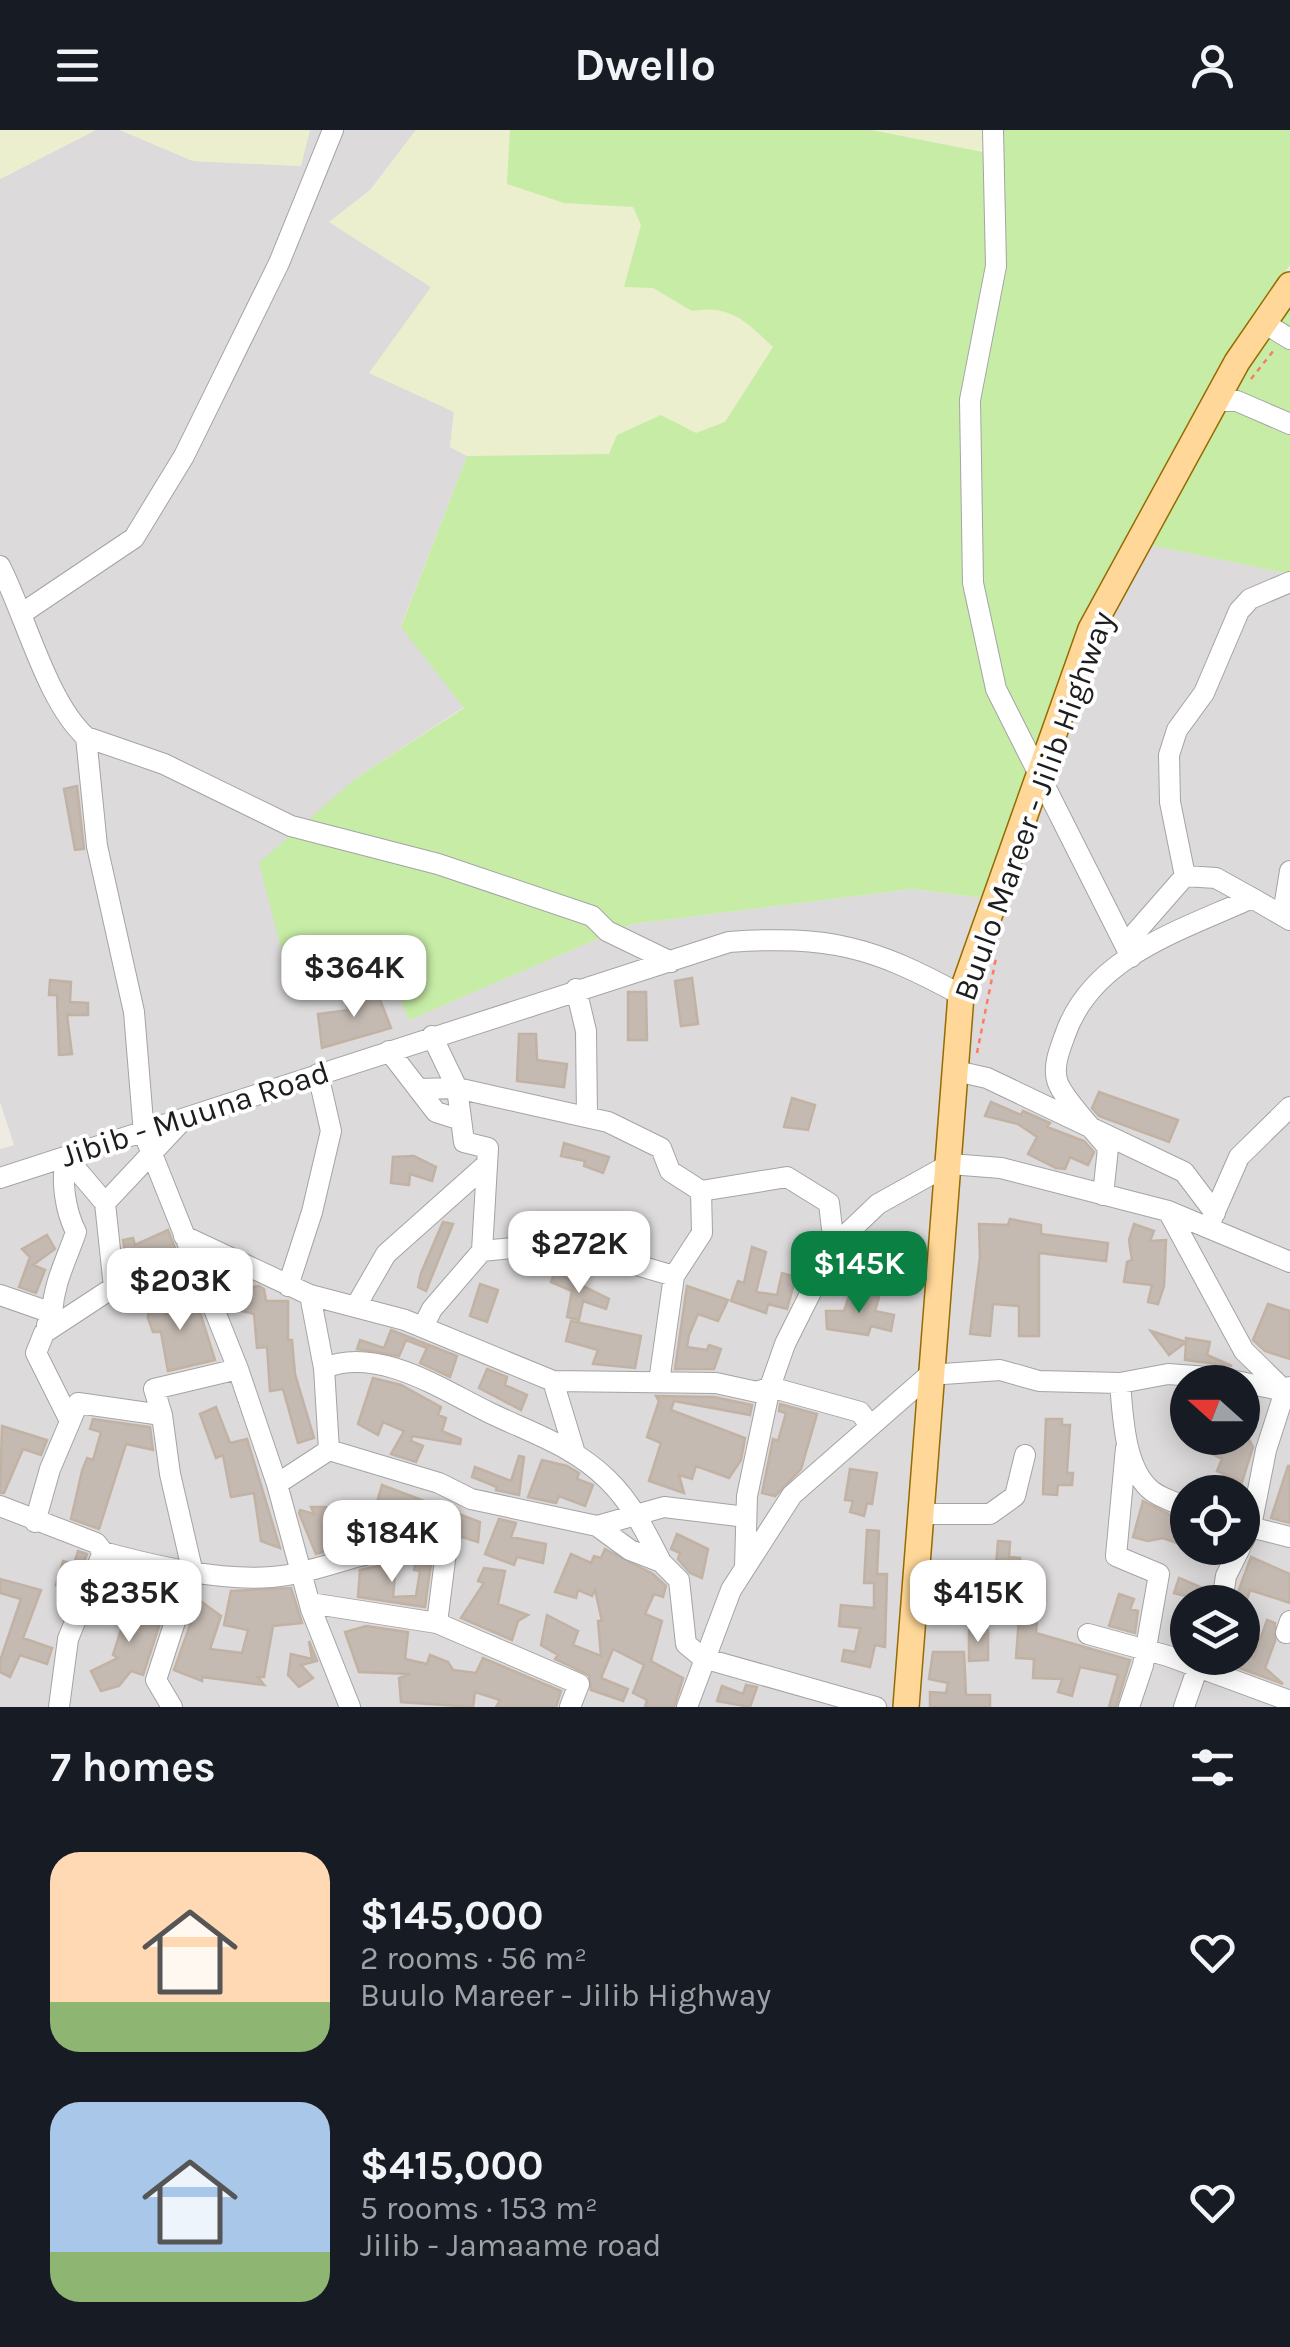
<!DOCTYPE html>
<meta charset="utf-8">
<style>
body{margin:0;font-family:Karla,sans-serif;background:#20242c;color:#f1f3f6;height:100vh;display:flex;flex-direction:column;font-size:38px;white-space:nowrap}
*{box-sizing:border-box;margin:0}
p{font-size:32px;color:#9ea1a6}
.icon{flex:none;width:55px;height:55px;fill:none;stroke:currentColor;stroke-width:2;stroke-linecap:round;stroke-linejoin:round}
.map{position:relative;height:1577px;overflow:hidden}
.details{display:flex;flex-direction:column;background:#171b24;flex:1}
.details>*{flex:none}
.needle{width:65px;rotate:291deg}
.buttons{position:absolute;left:1170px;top:1235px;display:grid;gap:20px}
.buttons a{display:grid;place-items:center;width:90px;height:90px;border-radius:50%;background:#171b24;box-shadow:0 5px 25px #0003;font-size:50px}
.price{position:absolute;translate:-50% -85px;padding:0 22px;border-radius:20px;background:#fff;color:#222;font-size:32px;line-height:65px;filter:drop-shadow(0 2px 5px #0008)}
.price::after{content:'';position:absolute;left:50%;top:60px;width:30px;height:22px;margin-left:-15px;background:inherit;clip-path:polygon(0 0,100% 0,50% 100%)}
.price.current{background:#0b8043;color:#fff}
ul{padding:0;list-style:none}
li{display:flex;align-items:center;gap:30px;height:250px;padding:0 50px}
li span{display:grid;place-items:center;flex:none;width:280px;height:200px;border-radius:30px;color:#555}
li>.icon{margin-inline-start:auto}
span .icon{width:120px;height:120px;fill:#fffc;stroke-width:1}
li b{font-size:42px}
h2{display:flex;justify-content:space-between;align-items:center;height:120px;padding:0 50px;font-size:42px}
header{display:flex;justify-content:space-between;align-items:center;height:130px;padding:0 50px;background:#171b24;font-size:45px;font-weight:700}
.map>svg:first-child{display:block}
</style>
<header><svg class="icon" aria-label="menu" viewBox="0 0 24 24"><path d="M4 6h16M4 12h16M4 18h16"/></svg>Dwello<svg class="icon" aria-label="person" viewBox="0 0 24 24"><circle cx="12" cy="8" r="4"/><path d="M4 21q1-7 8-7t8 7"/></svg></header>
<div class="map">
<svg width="1290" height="1577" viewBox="0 0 1290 1577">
<rect width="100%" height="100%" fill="#efebe3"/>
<!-- residential -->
<path fill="#dcdada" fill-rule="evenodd" d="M96,0H120L193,31L300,36L310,0H416L370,60L329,92L431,157L454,282L450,317L467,326L401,496L464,577L356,648L386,830L409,890L632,794L912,759L1007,771L1099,502L1150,415L1290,444V1577H0V1019L14,1015L0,972V49ZM1188,1252H1242V1308H1188ZM1188,1362H1242V1418H1188ZM1188,1472H1242V1528H1188Z"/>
<!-- farmland -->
<path fill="#ebefcd" d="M0,0H96L0,49Z
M120,0H310L301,36L193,31Z
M416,0H510L508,54L564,73L633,77L641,95L624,156L653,158L692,181L710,178L737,184L773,217L725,292L696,303L661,285L609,324L467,326L450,317L454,282L369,243L431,157L329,92L371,60Z
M871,0H989V23Z"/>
<!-- grass -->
<path fill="#c6eca6" d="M510,0H871L988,23L989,0H1290V135L1227,226L984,768L912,759L632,794L409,890L385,831L292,860L259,733L356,648L464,578L401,497L467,326L609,324L617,305L661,285L696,303L725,292L773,217C747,192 730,174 692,181L653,158L624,157L641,95L633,77L564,73L507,54Z
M1290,174V444L1150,415L1245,237Z"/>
<!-- building -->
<path fill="#c4bab2" stroke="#c1b2a4" stroke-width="2.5" d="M77,656L84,719L75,720L64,659Z
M692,848L698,894L681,896L675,851Z
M50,850L71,852L70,872L88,873V885H67L72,924L59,925L57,865H49Z
M374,854L391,898L322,918L318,884L349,880L347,876L362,870L358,860Z
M628,862H646L647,910H628Z
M519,904H536L537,930L567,934L564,957L517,951Z
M1099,962L1178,990L1169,1012L1099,986L1092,978Z
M792,968L815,975L808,1000L784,997Z
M991,972L1021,985L1023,981L1050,993L1047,997L1084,1011L1094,1022L1088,1035L1070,1027L1065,1039L1056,1038L1028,1024L1037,1007L1018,994L985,986Z
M564,1013L609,1027L603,1043L584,1036L585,1031L561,1026Z
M414,1026L436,1037L432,1051L410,1044L409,1055L391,1053L393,1027Z
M1010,1089L1041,1095V1104L1108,1113L1106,1131L1039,1123V1206H1019V1176L993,1174L990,1206L970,1204L980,1127L979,1094L1008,1095Z
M443,1092L453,1094L426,1161L418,1157L421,1143Z
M1134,1094L1154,1101L1150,1111L1166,1110L1164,1156L1158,1174L1148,1172L1152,1155L1124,1152L1127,1132L1132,1130L1129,1110Z
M168,1100L179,1129L178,1154L163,1156L160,1134L129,1142L123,1110L133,1108L135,1115Z
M47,1105L55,1119L33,1135L45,1140L36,1163L19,1157L30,1127L22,1119Z
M752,1117L766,1122L756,1162L777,1165L782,1143L796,1147L787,1179L768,1174L766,1183L731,1171L738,1151L744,1153Z
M555,1142L609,1169L606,1179L583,1171L579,1190L567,1187L572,1161L551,1152Z
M480,1154L498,1160L487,1192L470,1186Z
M259,1156L264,1159L266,1171H288V1210H292L295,1244L314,1308L298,1313L283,1259L270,1261L267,1217L257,1218L254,1184L242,1181V1159Z
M687,1156L728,1170L718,1191L698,1184L689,1205L687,1217L707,1220L709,1215L721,1219L714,1239H675Z
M150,1160L167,1162L165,1184L198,1176L215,1230L168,1241L161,1202H153L148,1188Z
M851,1160L879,1167L875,1181L894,1185L891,1201L871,1196L868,1205L827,1199L826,1181H844Z
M1268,1174L1290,1181V1229L1265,1221L1253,1210Z
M571,1191L641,1206L635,1238L593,1234L598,1220L566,1211Z
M391,1200L457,1226L450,1247L420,1233L427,1218L406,1210L399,1226L357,1219L360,1210L384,1218Z
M1151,1201L1186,1212V1208L1210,1212L1207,1225L1232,1236L1185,1230L1186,1212L1169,1225Z
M487,1239L507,1247L505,1255L527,1265L521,1280L479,1258Z
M373,1248L401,1255L441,1277L438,1285L446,1288L442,1301L461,1309L460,1314L412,1306L411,1311L423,1316L416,1332L391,1324L404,1301L383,1292L378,1305L358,1294Z
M656,1266L714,1267L752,1275L750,1285L674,1271L671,1280L745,1308L741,1330L729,1348L696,1336L692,1349L679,1345L684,1363L649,1351L661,1313L647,1307L659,1271Z
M780,1274L817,1284L801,1339L775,1366L762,1363L773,1309L778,1311L786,1283L779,1281Z
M216,1277L230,1313L247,1309L280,1418L261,1411L254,1363L231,1367L223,1325L216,1328L200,1284Z
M93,1289L150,1297L153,1320L126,1314L99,1399L71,1389L82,1341L87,1328L93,1330L101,1302L90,1299Z
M1046,1289H1062V1295H1070L1067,1343H1073L1072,1355H1058L1057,1365L1043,1364Z
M2,1296L47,1310L41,1325L23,1319L4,1363H0Z
M1208,1308H1248L1253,1317L1242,1352L1217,1341L1222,1329L1202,1319Z
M519,1326L524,1327L519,1365L496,1360L497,1357L472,1347L475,1337L511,1351Z
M542,1330L567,1336L579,1343L577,1349L593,1355L585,1376L559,1366L556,1373L528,1367Z
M1288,1336H1290V1393L1271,1388Z
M850,1339L877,1343L872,1374L867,1373L864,1386L850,1382L853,1371L845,1370Z
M382,1355L480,1392L478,1412L449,1403L446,1408L441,1407L416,1397L414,1404L372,1390Z
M1143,1371L1188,1394V1417L1163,1408L1148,1411L1133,1407Z
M311,1377H326L336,1418L316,1424L299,1383L300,1380L314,1384Z
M499,1389L516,1393L511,1407L546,1414L543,1433L517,1427L514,1435L485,1424Z
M867,1400L879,1401L877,1444H887L885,1517L875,1515L870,1537L842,1531L844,1520L855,1522L860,1498L839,1496L841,1475L874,1478V1453H864Z
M677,1404L708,1419L702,1448L690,1443L678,1429L680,1423L671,1419Z
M998,1411L1010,1412L1009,1427L1020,1428L1018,1450L995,1449Z
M605,1419L653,1444L666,1456L663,1467L654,1464L645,1484L662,1491L651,1531L683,1548L674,1577H645L647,1570L633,1563L644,1535L613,1519L601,1548L628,1559L623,1571L591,1560L589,1545L555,1529L558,1525L541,1515L547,1485L578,1501L573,1515L601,1526L598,1491H602L595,1460L592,1466L578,1460L576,1468L555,1462L571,1424L591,1433L594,1426L601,1428Z
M78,1421L87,1424L78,1447L72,1446L69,1458L56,1455L63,1431L74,1434Z
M1251,1427L1290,1444V1473L1250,1460L1247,1469L1237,1465Z
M416,1432L431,1433L425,1477L358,1467L360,1440L388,1434L396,1435L393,1467L416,1466L420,1441L414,1440Z
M484,1438L505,1441L498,1474L528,1485L518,1491L512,1510L461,1488L484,1453L478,1451Z
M1179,1448L1210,1461L1209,1472L1174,1463Z
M0,1449L41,1460L23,1508L52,1518L47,1534L20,1525L10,1547L0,1542V1531L21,1469L0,1463Z
M291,1458L302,1493L273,1496L264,1547H258L264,1555L202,1547V1551L174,1540L199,1470L221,1486L210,1519L242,1523L248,1500L224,1495L231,1461Z
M1119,1464L1134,1469L1130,1479L1138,1481L1135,1503L1109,1496Z
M112,1468L162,1487L143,1545L131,1541L119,1556L101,1561L91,1541L118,1528L113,1525L124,1490L106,1483Z
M1020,1474L1038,1475L1036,1503L1130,1530L1116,1577H1109L1118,1545L1080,1537L1072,1566L1058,1562L1062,1549L1033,1548L1034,1529L1016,1528Z
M1267,1490L1275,1493V1511L1265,1538L1283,1554L1223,1532L1237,1534L1242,1522L1254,1527Z
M366,1496L408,1502L405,1529L427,1534L430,1525L448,1532L453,1540L476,1543L483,1528L561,1561L556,1577H496L500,1570L475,1562L473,1577L401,1572L399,1548L410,1544L359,1542L345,1502Z
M969,1500H988V1530L969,1531Z
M309,1511L317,1531L301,1535L313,1548L299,1557L288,1545L291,1524L312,1529Z
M933,1522H964L966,1565H990V1577H930V1562L946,1563L948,1553L929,1549Z
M746,1555L757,1557L750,1577L717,1571L722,1556L743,1564Z"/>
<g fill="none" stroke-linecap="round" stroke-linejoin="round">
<defs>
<path id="minor" d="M993,0L996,136L970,270L973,453L996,559L1131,827
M1264,193L1290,209
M1215,271H1237L1290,294
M0,436C26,487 47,572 86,607L97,716L134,882L144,1004L238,1239L277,1354L311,1479L350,1577
M24,482L134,408L184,326L279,133L333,0
M86,607L164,634L291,696L438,734L592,786L607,801L671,832
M1185,746L1170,672L1169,625L1177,600L1204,563L1239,481L1250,469L1290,452
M1283,784L1290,741
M1131,827L1136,802L1185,746L1216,748L1252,768
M576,859L586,901L587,987
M432,906L457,958L608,992L661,1018L670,1041L701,1061L787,1047L829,1073L834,1116
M389,921L436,982L461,990
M956,941L987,948L1184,1042L1215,1083
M418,959L457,958L464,1012L488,1018L482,1121
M66,1027L105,1073
M0,1048L729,812C829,805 874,817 961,865
M1103,1065L1108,1018C1096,1002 1061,967 1057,950C1053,935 1060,919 1065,905C1092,826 1182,800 1252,768L1290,790
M1168,1081L1244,1221L1285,1261L1266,1320L1251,1396L1242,1413
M1210,1093L1239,1027L1290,977
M184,1106L310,1165L405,1190L553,1251L716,1253L757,1262L770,1257L860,1282L869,1294
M288,1156L312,1082L331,1001L318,944
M0,1165L52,1183L47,1195
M310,1165L324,1238L329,1320
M356,1176L386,1124L487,1034
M52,1183C54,1152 66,1131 76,1102C65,1080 61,1051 66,1027
M423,1197L432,1179L482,1121L544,1115L609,1127L674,1146
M324,1238C378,1216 441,1259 488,1282C531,1303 572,1315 607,1349C631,1372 646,1402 661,1432
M553,1251L574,1320
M659,1252L674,1146L702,1103L701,1061
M1120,1253C1123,1286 1124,1339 1152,1361C1162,1369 1176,1371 1188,1380
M162,1285L170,1344L192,1439L156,1550L172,1577
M70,1291L36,1223L44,1203L114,1157L105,1073L181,992
M1126,1318L1116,1426L1159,1444L1143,1535L1129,1577
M277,1354L329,1320L439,1353L471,1369L597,1396L630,1420L661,1432L679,1450L686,1514L703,1528L876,1577
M0,1376L96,1413L103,1422
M919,1384H990L1015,1366L1025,1325
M35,1392L50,1339L78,1273L162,1285L154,1259L238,1239
M1242,1395L1290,1407
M597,1396L664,1377L746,1387
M745,1437L747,1366L770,1257L785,1214L834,1116L878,1074L950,1034L1001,1038L1168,1081L1290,1132
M1222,1472L1226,1446L1240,1418
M310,1473L437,1493L579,1554L570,1577
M1286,1503L1290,1491
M1088,1504L1168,1526L1290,1571
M59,1577L68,1509L103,1422C155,1436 218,1451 272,1447C332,1442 384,1405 446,1422L437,1493
M687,1577L731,1460L792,1365L929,1245L1000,1240L1039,1251L1120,1253L1168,1244L1221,1248L1285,1261L1290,1257
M1184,1577L1201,1528"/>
<path id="major" d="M906,1577L961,865L1091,499L1237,232L1290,155"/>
</defs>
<!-- minor casing -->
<use href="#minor" stroke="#a4a4a4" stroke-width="22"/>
<!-- major casing -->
<use href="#major" stroke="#976b00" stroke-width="28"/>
<!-- path -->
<path stroke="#ff7a64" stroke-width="2.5" stroke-dasharray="5 5" stroke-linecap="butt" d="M1251,249L1274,220
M977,923L996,828"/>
<!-- minor -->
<use href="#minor" stroke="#fff" stroke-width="20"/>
<!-- major -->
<use href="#major" stroke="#ffd798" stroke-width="25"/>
</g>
<g text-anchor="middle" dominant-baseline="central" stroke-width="8" stroke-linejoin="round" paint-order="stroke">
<!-- street labels -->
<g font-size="32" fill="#1d1d1d" stroke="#fff">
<text transform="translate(1034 676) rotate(-70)">Buulo Mareer - Jilib Highway</text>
<text transform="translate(195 984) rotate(-18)">Jibib - Muuna Road</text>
</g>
</g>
</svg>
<div class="buttons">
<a><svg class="needle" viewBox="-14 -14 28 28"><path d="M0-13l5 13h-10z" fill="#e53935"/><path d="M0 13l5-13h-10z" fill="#9ea1a6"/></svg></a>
<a><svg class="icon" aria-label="locate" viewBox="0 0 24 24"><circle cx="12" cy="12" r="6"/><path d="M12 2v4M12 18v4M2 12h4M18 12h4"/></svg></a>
<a><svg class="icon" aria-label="layers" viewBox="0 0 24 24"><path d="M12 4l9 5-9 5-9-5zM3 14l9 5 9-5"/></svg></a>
</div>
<b class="price" style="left:354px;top:890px">$364K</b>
<b class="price" style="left:579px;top:1166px">$272K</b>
<b class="price current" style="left:859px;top:1186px">$145K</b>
<b class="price" style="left:180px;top:1203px">$203K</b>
<b class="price" style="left:392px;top:1455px">$184K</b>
<b class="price" style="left:129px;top:1515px">$235K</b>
<b class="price" style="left:978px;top:1515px">$415K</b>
</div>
<section class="details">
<h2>7 homes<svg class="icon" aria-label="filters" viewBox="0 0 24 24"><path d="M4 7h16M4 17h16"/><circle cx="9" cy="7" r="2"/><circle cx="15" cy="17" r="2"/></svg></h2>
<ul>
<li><span style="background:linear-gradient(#ffd9b3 75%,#8fb573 0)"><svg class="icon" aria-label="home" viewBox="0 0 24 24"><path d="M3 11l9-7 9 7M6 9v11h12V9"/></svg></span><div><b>$145,000</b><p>2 rooms · 56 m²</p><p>Buulo Mareer - Jilib Highway</p></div><svg class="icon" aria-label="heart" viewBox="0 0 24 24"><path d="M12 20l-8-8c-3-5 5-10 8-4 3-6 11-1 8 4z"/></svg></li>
<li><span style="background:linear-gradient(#a9c7e8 75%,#8fb573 0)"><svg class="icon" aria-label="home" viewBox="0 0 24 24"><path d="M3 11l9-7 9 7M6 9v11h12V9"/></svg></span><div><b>$415,000</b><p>5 rooms · 153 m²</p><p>Jilib - Jamaame road</p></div><svg class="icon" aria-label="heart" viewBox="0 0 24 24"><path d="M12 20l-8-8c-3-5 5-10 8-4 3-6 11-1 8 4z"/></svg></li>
</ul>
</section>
